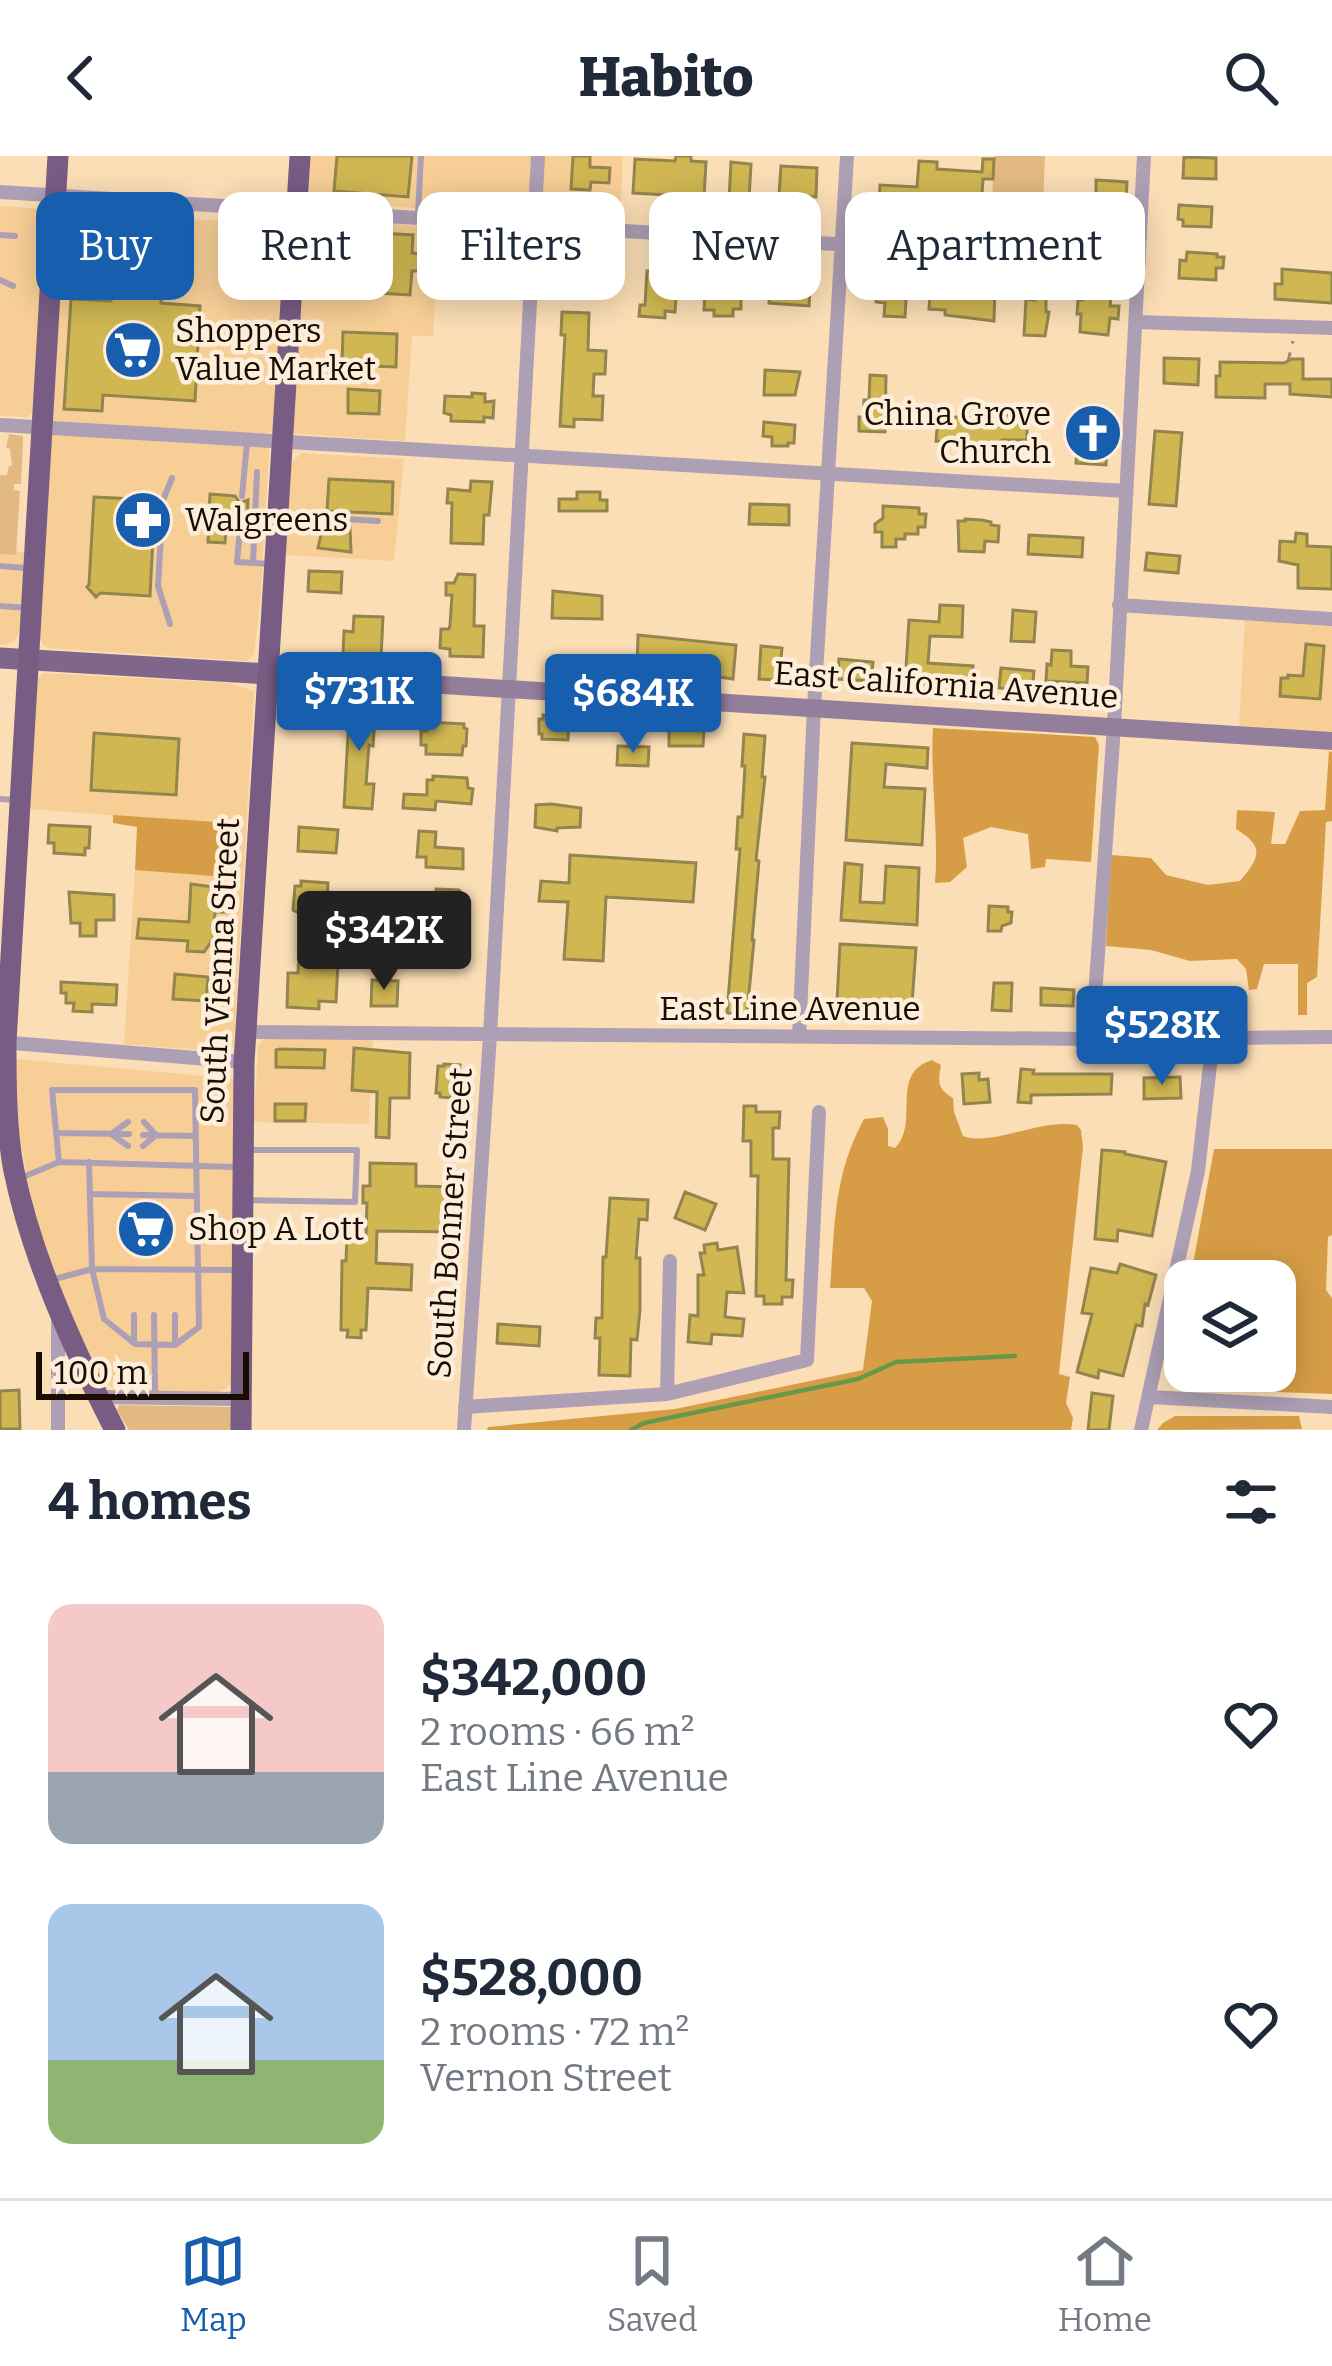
<!DOCTYPE html>
<meta charset="utf-8">
<style>
body{margin:0;font-family:Bitter,serif;background:#f2f2f3;color:#1f2937;height:100vh;display:flex;flex-direction:column;font-size:45px;white-space:nowrap}
*{box-sizing:border-box;margin:0}
p{font-size:39px;color:#747a83}
.icon{flex:none;width:66px;height:66px;fill:none;stroke:currentColor;stroke-width:2;stroke-linecap:round;stroke-linejoin:round}
.map{position:relative;height:1274px;overflow:hidden}
.panel{display:flex;flex-direction:column;background:#fff;flex:1}
.panel>*{flex:none}
.hud{position:absolute;left:36px;top:36px;width:1260px;height:108px;display:flex;gap:24px}
.controls{position:absolute;left:1164px;top:1104px;display:grid;gap:24px}
.controls a{display:grid;place-items:center;width:132px;height:132px;border-radius:24px;background:#fff;box-shadow:0 6px 30px #0003;font-size:60px}
.scale{position:absolute;left:36px;bottom:30px;width:213px;box-sizing:border-box;padding-left:12px;border:6px solid #190d00;border-top:0;font-size:33px;line-height:42px;white-space:nowrap;color:#190d00;-webkit-text-stroke:9px #fceeda;paint-order:stroke}
.price{position:absolute;translate:-50% -102px;padding:0 27px;border-radius:12px;background:#185eae;color:#fff;font-size:39px;line-height:78px;filter:drop-shadow(0 3px 6px #0008)}
.price::after{content:'';position:absolute;left:50%;top:72px;width:36px;height:27px;margin-left:-18px;background:inherit;clip-path:polygon(0 0,100% 0,50% 100%)}
.price.current{background:#222;color:#fff}
ul{padding:0;list-style:none}
li{display:flex;align-items:center;gap:36px;height:300px;padding:0 48px}
li span{display:grid;place-items:center;flex:none;width:336px;height:240px;border-radius:24px;color:#555}
li>.icon{margin-inline-start:auto}
span .icon{width:144px;height:144px;fill:#fffc;stroke-width:1}
li b{font-size:51px}
h2{display:flex;justify-content:space-between;align-items:center;height:144px;padding:0 48px;font-size:51px}
.pill{padding:0 42px;border-radius:24px;background:#fff;box-shadow:0 6px 30px #0003;font-size:42px;line-height:108px}
.pill.current{background:#185eae;color:#fff}
header{display:flex;justify-content:space-between;align-items:center;height:156px;padding:0 48px;background:#fff;font-size:54px;font-weight:800}
.tabs{display:flex;justify-content:space-around;align-items:center;height:168px;border-top:3px solid #e0e1e3;background:#fff;font-size:33px;color:#747a83}
.tabs a{display:grid;justify-items:center;gap:6px}
.tabs .current{color:#185eae}
.map>svg:first-child{display:block}
</style>
<header><svg class="icon" aria-label="back" viewBox="0 0 24 24"><path d="M15 5l-7 7 7 7"/></svg>Habito<svg class="icon" aria-label="search" viewBox="0 0 24 24"><circle cx="10" cy="10" r="6"/><path d="M15 15l6 6"/></svg></header>
<div class="map">
<svg width="1332" height="1274" viewBox="0 0 1332 1274">
<rect width="100%" height="100%" fill="#fbdeb6"/>
<!-- built -->
<path fill="#f7cf96" d="M310,0H623L620,64L316,46L309,35Z
M0,50L264,68L318,64L440,71L433,180H412L405,285L270,276L261,438L254,498L247,505L48,492L43,489L39,480L59,155L33,256L28,261L0,260Z
M301,297L404,303L394,405L286,399L291,308Z
M0,394L26,396L21,471L15,484L5,489H0Z
M1245,462L1332,468V576L1239,571Z
M43,517L229,527L254,535L234,889L230,894L225,896L124,888L135,714L213,719L214,709L230,668L29,653L36,525Z
M267,881L373,883L369,968L254,966L258,889Z
M16,903L238,923L235,1225L226,1233L218,1236L125,1235L115,1234L101,1222L65,1148L34,1062L17,964Z"/>
<!-- green -->
<path fill="#e2ba81" d="M994,0H1045L1042,76L997,74L999,46L992,44Z
M9,278L23,280V286L21,328H14V334L20,335L16,399L0,398V319H7L9,310H12L10,293L6,292Z
M119,1249L231,1251L233,1274H129L117,1254Z"/>
<!-- forest -->
<path fill="#d69d46" d="M933,572L1095,581L1099,589L1091,706L1046,703L1045,711L1031,713L1028,678L991,671L963,682L967,711L950,726L935,727C939,675 930,624 933,572Z
M1329,595L1332,596V665L1326,666L1317,821L1307,827V859H1298V808H1264L1257,833L1249,834L1246,813L1237,803L1190,805L1151,794L1106,790L1111,699L1151,702L1166,719L1208,729L1240,725C1260,701 1265,691 1236,673L1237,654L1275,656L1271,688H1285L1300,655L1325,654Z
M113,659L231,667L226,704L214,709L213,720L135,714L137,671L113,667Z
M932,904L941,909C938,926 937,933 953,942L954,956L963,980C994,991 1039,962 1077,969L1081,974L1083,991L1059,1218L1070,1221L1066,1247L1073,1262L1071,1274H487L488,1271L675,1253L863,1214L872,1145L864,1132H830C835,1069 833,1020 864,963L883,961L888,973V990L895,992C921,966 888,918 932,904Z
M1214,993H1332V1079L1328,1081L1326,1134L1332,1142V1238L1194,1233C1173,1213 1181,1181 1185,1155V1215H1275V1125H1190Z
M1175,1260H1299L1302,1273L1157,1274L1163,1267Z"/>
<g fill="none" stroke-linecap="round" stroke-linejoin="round">
<!-- stream -->
<path stroke="#669849" stroke-width="4.5" d="M631,1274L644,1267L858,1223L896,1206L1015,1200"/>
</g>
<!-- building -->
<path fill="#d0b752" stroke="#93854e" stroke-width="3" d="M337,0H412L408,41L334,35Z
M573,0H590V11L610,12L609,27L591,26L590,34L571,33Z
M676,0H691V5L706,6L704,41L633,37L635,3L675,5Z
M1184,1L1216,2V23L1183,22Z
M983,3H994L993,23H983L981,56L886,53V48H879L880,29L917,31L919,5L937,6V13L982,16Z
M731,6L751,8L749,44L729,43Z
M781,10L817,12L816,41L800,40V45L790,44V40L779,39Z
M1096,24L1127,26L1125,63L1104,62L1106,40H1096Z
M1058,38L1083,39L1082,59L1057,58Z
M1179,49L1212,51L1211,71L1183,70V64L1178,63Z
M346,75L413,79L412,97L421,98L419,115H412L410,139L342,135Z
M444,92L502,95L501,115H492V118L442,114Z
M1187,96L1217,98V101H1224L1223,112H1216V124L1179,122L1180,104L1186,105Z
M562,100L603,103L601,132L560,129Z
M722,111L735,112L734,137H741V153H733V160H714V154H704L705,133H709L710,116H722Z
M1282,113L1332,117V147L1275,143V128H1282Z
M647,115L681,117L680,142H676L675,156L665,155V162L639,160L640,149H645Z
M771,115L811,117L809,150L769,147Z
M931,123L943,124V129H948L947,136L983,137V130L995,131L994,165L945,159V154L929,153Z
M875,126L907,128L905,161L884,160L885,147L876,146Z
M1101,130L1112,131L1110,150H1119L1118,163L1110,162L1108,179L1080,176L1081,158H1077L1078,144H1082L1083,132L1101,133Z
M112,134L162,137L161,147L200,150L195,245L103,239L102,255L64,253L71,143L111,145Z
M1035,138L1046,139V156H1049L1045,180L1024,179L1026,143L1035,144Z
M562,156L589,157L588,194L606,195L605,218H594L593,240H603L602,264L574,263V271L560,270L565,179H561Z
M343,176L397,178L396,211L342,209Z
M1164,202L1199,203L1198,229L1164,227Z
M1292,203H1303V223H1332V241L1290,238V228H1265V242L1216,241V220H1220V206L1284,207Z
M765,214L800,216L795,239H764Z
M870,219L886,220L885,276L859,275V261H863L864,244H869Z
M348,233L380,235L379,258L348,257Z
M472,237L485,238V246L494,245L493,262L484,261V266L451,265V259L444,257L445,240L472,241Z
M1009,251H1027V284H1002L1001,290L936,285L938,260L975,262V257L1009,259Z
M1080,255L1109,257L1106,309L1076,307Z
M764,266L795,269L794,287H788V290H772V281L763,280Z
M1155,275L1182,277L1176,350L1149,348Z
M329,323L393,326L392,358L327,355Z
M471,325L492,326L489,359H484L483,388L451,387L452,347H447L448,333L470,335Z
M577,336H600V344H607V355H559V343H577Z
M210,338L235,340L240,347L248,344L247,370L239,365L233,371H226L225,387L208,386Z
M94,341L155,344L150,440L100,437L96,441L87,431L89,429Z
M750,348L789,349V369L749,368Z
M883,350L919,352V358H926L925,371H918V378H905V383H896V391H882V376H875V368L883,362Z
M965,363L982,364L991,366V369L999,370L998,386L985,385L984,396L959,395L958,365H965Z
M323,370L350,371L351,396L318,392Z
M1296,377L1307,378V390L1332,391V433L1298,432V409L1279,405L1280,385L1295,386Z
M1029,379L1083,382L1082,401L1028,398Z
M1147,397L1180,400L1178,417L1145,414Z
M309,415L342,416L341,437L308,435Z
M458,418L475,419L474,470H484L483,501L450,500V493L440,492L441,473H449L450,469L452,439H446V427H454Z
M553,435L602,440V463L552,462Z
M940,449L963,450L962,481L930,480L928,507L973,510L972,530L905,527L909,464L939,466Z
M1013,454L1036,456L1034,486L1011,485Z
M354,460L383,461L381,502L354,501V498H343L344,475L353,476Z
M638,479L736,489L733,523L677,515L637,514Z
M1306,488L1324,490L1320,543L1280,540L1281,522H1288V519L1303,520Z
M761,490L782,492L779,524L759,523Z
M1052,494L1071,495V510L1088,511L1087,527L1046,525L1047,508L1051,509Z
M839,503L873,506L871,525L838,523Z
M1001,512L1034,515L1032,535L999,532Z
M350,543L376,545L373,590L369,589L366,628H374L372,653L344,651Z
M543,559L569,563L568,584L542,583V578H539V563H543Z
M428,566L464,568V572L467,573L466,590H463L462,599L426,598V589H421V575H427Z
M669,574L704,575L703,590H669Z
M94,577L179,583L176,639L91,634Z
M744,578L765,580L762,621H765L756,704L759,705L752,784H754L747,858L727,857L740,693H736L738,661H742L745,610H742Z
M852,587L928,592L927,612L886,608L884,631L925,633L922,689L846,684Z
M618,590L649,591L648,610L617,609Z
M433,620L467,622L468,632L473,633L471,648L436,645L435,654L403,652L404,638L427,639V624H433Z
M551,648L581,652L580,671L557,672V675L535,671L536,649Z
M49,669L90,671L89,692H85V699L54,697V687H48Z
M299,671L338,674L336,697L298,695Z
M419,675L436,676L435,691L463,693V713L426,711V701H417Z
M570,699L696,707L693,746L606,741L603,805L564,803L568,746L539,745L541,725L569,727Z
M845,707L862,709L860,746L884,747L886,710L919,712L917,769L841,764Z
M301,725L328,727L327,745H334L332,768H340L336,846L319,845V853L287,851L288,817H298L301,758L293,754L295,730H301Z
M191,728L229,733L228,756H215L213,783L204,796L187,795L188,785L137,782L139,763L189,766Z
M436,733L459,734L463,739L464,765H459L457,804L423,803L429,737L436,738Z
M69,736L114,739V764H96V780H80V767H71Z
M989,750L1008,751V756H1012L1011,767L1002,770L1001,775H988Z
M840,788L916,792L912,848L837,845Z
M175,818L208,821L206,845L173,843Z
M372,824L398,825L397,850H371Z
M61,826L117,829L116,849L92,848V856L73,855L74,847H66V837H61Z
M994,827H1012L1011,855L992,854Z
M1041,832L1074,834L1073,850L1041,849Z
M354,892L410,897L409,942H390L389,982L376,981L377,936L352,934Z
M280,893L325,894L324,912L276,911V894Z
M444,908L460,909L458,938L452,937L451,942L440,941V937H436L438,910H444Z
M1021,913L1034,914L1033,918H1112L1111,938L1031,939V947L1018,946Z
M979,917V924L988,923L990,946L964,948L962,918Z
M1180,921L1181,942L1144,943V922Z
M275,948H306L305,965H275Z
M744,950H756V956H780L779,972H773V1003H789L786,1124H793L792,1141H782V1148H764V1140H756L758,1020H751V985H743Z
M1102,994L1125,996V998L1166,1006L1152,1080L1118,1074L1117,1085L1095,1083Z
M370,1007L416,1008V1030L457,1031L456,1076L377,1075L376,1107L412,1109L411,1134L368,1132L366,1174H361V1182L347,1181L348,1174H341L342,1105H346L347,1079L366,1080L367,1047H363V1030H370Z
M685,1036L716,1048L705,1074L675,1062Z
M610,1042L648,1044L647,1064L639,1063L636,1102H640V1154L637,1184L631,1183L630,1220L599,1219L600,1182H595L596,1162H602L603,1101H606Z
M717,1087L718,1094L737,1091L744,1137L727,1136L725,1161L744,1163L742,1180L712,1178L711,1188L688,1186L690,1159L698,1160V1119H704L700,1097H705L704,1089Z
M1120,1108L1156,1119L1148,1149L1145,1148L1142,1170L1136,1169L1123,1220L1099,1214L1098,1222L1077,1216L1092,1158L1082,1157L1091,1112L1117,1117Z
M498,1168L540,1171L539,1190L497,1187Z
M19,1234L20,1273H0V1235Z
M1092,1237L1113,1240L1109,1274H1088Z"/>
<g fill="none" stroke-linecap="round" stroke-linejoin="round">
<!-- path -->
<path stroke="#9e886b" stroke-width="3" stroke-dasharray="9 9" stroke-linecap="butt" d="M1288,205L1293,185"/>
<!-- service -->
<path stroke="#ad9fb4" stroke-width="6" d="M418,58L421,0
M0,79L15,80
M0,124L13,130
M242,340L247,287
M283,364L327,362L378,365
M240,372L237,406L271,408
M253,407L257,316
M0,410L26,412
M0,450L28,452
M170,468L158,430L163,344L172,322
M0,643L18,644
M128,966L111,978L128,990
M56,977L129,978
M143,979L196,980
M143,990L156,979L144,966
M59,1006L235,1011
M89,1006L92,1113L240,1114
M23,1021L59,1006L52,934H195L199,1171L175,1189L135,1188L104,1163L92,1113L51,1124
M90,1038L197,1040
M247,1044L355,1046L357,994H248
M134,1159V1185
M154,1159L155,1239
M175,1159V1189"/>
<!-- minor -->
<path stroke="#ad9fb4" stroke-width="14" d="M0,36L1139,107
M1136,166L1332,172
M0,269L1126,335
M1119,449L1332,463
M247,876L1092,883L1332,881
M799,881L814,551L847,0
M1092,883L1114,570L1144,0
M0,886L244,906
M58,1166V1274
M667,1238L670,1105
M98,1241L241,1243
M1150,1241L1332,1251
M465,1251L667,1238L807,1204L819,956
M464,1274L490,879L538,0
M1141,1274L1198,1015L1213,883"/>
<!-- secondary -->
<path stroke="#937e9c" stroke-width="18" d="M269,518L1332,585"/>
<!-- primary -->
<path stroke="#80668b" stroke-width="21" d="M0,502L269,518"/>
<!-- trunk -->
<path stroke="#785c84" stroke-width="21" d="M58,0L6,886C6,929 6,973 14,1015C32,1103 74,1194 115,1274
M241,1274L244,906L300,0"/>
</g>
<!-- icons -->
<defs>
<symbol id="supermarket-disc" viewBox="-11 -11 22 22"><circle r="9.5" fill="#185eae" stroke="#fceeda"/><path d="M-6-5.5h2.5l.6 2H6L4.5 2H-2.5L-4.4-4H-6ZM-1.5 3.2a1.3 1.3 0 1 0 .1 0ZM3 3.2a1.3 1.3 0 1 0 .1 0Z" fill="#fff"/></symbol>
<symbol id="church-disc" viewBox="-11 -11 22 22"><circle r="9.5" fill="#185eae" stroke="#fceeda"/><path d="M-1.2-6h2.4v3.5h3.3v2.4h-3.3V6h-2.4V-.1h-3.3v-2.4h3.3Z" fill="#fff"/></symbol>
<symbol id="pharmacy-disc" viewBox="-11 -11 22 22"><circle r="9.5" fill="#185eae" stroke="#fceeda"/><path d="M-2-6h4v4h4v4h-4v4h-4v-4h-4v-4h4Z" fill="#fff"/></symbol>
</defs>
<g fill-rule="evenodd">
<use href="#supermarket-disc" x="100" y="161" width="66" height="66"/>
<use href="#church-disc" x="1060" y="244" width="66" height="66"/>
<use href="#pharmacy-disc" x="110" y="331" width="66" height="66"/>
<use href="#supermarket-disc" x="113" y="1040" width="66" height="66"/>
</g>
<g text-anchor="middle" dominant-baseline="central" stroke-width="9" stroke-linejoin="round" paint-order="stroke">
<!-- poi labels -->
<g font-size="33" fill="#190d00" stroke="#fceeda" text-anchor="start">
<text x="175" y="175">Shoppers<tspan x="175" dy="38">Value Market</tspan></text>
<text x="1051" y="258" text-anchor="end">China Grove<tspan x="1051" dy="38">Church</tspan></text>
<text x="185" y="364">Walgreens</text>
<text x="188" y="1073">Shop A Lott</text>
</g>
<!-- street labels -->
<g font-size="33" fill="#190d00" stroke="#fceeda">
<text transform="translate(946 529) rotate(4)">East California Avenue</text>
<text transform="translate(220 815) rotate(-87)">South Vienna Street</text>
<text x="790" y="853">East Line Avenue</text>
<text transform="translate(450 1067) rotate(-86)">South Bonner Street</text>
</g>
</g>
</svg>
<div class="controls">
<a><svg class="icon" aria-label="layers" viewBox="0 0 24 24"><path d="M12 4l9 5-9 5-9-5zM3 14l9 5 9-5"/></svg></a>
</div>
<div class="scale">100 m</div>
<b class="price" style="left:359px;top:598px">$731K</b>
<b class="price" style="left:633px;top:600px">$684K</b>
<b class="price current" style="left:384px;top:837px">$342K</b>
<b class="price" style="left:1162px;top:932px">$528K</b>
<div class="hud">
<a class="pill current">Buy</a>
<a class="pill">Rent</a>
<a class="pill">Filters</a>
<a class="pill">New</a>
<a class="pill">Apartment</a>
</div>
</div>
<section class="panel">
<h2>4 homes<svg class="icon" aria-label="filters" viewBox="0 0 24 24"><path d="M4 7h16M4 17h16"/><circle cx="9" cy="7" r="2"/><circle cx="15" cy="17" r="2"/></svg></h2>
<ul>
<li><span style="background:linear-gradient(#f6c9c9 70%,#9aa5b1 0)"><svg class="icon" aria-label="home" viewBox="0 0 24 24"><path d="M3 11l9-7 9 7M6 9v11h12V9"/></svg></span><div><b>$342,000</b><p>2 rooms · 66 m²</p><p>East Line Avenue</p></div><svg class="icon" aria-label="heart" viewBox="0 0 24 24"><path d="M12 20l-8-8c-3-5 5-10 8-4 3-6 11-1 8 4z"/></svg></li>
<li><span style="background:linear-gradient(#a9c7e8 65%,#8fb573 0)"><svg class="icon" aria-label="home" viewBox="0 0 24 24"><path d="M3 11l9-7 9 7M6 9v11h12V9"/></svg></span><div><b>$528,000</b><p>2 rooms · 72 m²</p><p>Vernon Street</p></div><svg class="icon" aria-label="heart" viewBox="0 0 24 24"><path d="M12 20l-8-8c-3-5 5-10 8-4 3-6 11-1 8 4z"/></svg></li>
</ul>
</section>
<nav class="tabs">
<a class="current"><svg class="icon" aria-label="map" viewBox="0 0 24 24"><path d="M3 6l6-2 6 2 6-2v14l-6 2-6-2-6 2zM9 4v14M15 6v14"/></svg>Map</a>
<a><svg class="icon" aria-label="saved" viewBox="0 0 24 24"><path d="M7 4h10v16l-5-4-5 4z"/></svg>Saved</a>
<a><svg class="icon" aria-label="home" viewBox="0 0 24 24"><path d="M3 11l9-7 9 7M6 9v11h12V9"/></svg>Home</a>
</nav>
